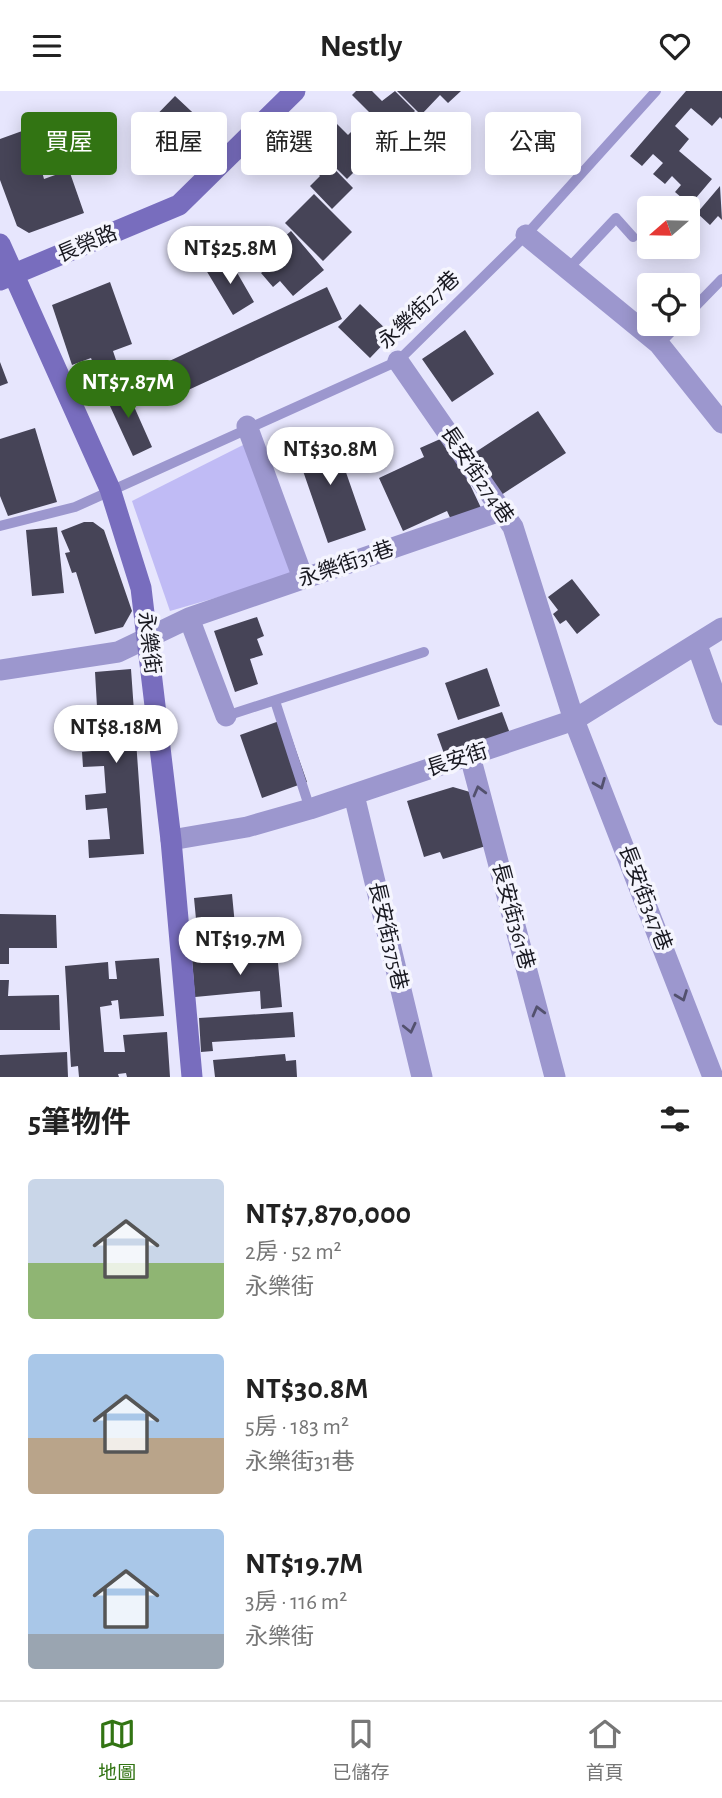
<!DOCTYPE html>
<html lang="zh-TW">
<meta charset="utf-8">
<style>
body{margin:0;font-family:"Alegreya Sans","Noto Sans TC",sans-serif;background:#f2f2f2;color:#222;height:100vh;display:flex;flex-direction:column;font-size:26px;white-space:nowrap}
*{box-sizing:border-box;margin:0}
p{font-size:23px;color:#767676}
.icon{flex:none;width:38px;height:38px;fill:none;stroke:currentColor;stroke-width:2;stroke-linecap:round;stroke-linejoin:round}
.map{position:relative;height:986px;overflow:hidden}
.details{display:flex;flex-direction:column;background:#fff;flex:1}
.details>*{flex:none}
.banner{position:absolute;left:21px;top:21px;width:681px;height:63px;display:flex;gap:14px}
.needle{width:46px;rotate:250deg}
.tools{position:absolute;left:637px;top:105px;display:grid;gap:14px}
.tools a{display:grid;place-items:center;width:63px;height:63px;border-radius:7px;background:#fff;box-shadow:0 4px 18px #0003;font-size:35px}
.price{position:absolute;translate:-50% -60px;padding:0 16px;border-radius:24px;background:#fff;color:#222;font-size:23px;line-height:46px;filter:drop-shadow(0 2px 4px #0008)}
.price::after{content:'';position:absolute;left:50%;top:42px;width:21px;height:16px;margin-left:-10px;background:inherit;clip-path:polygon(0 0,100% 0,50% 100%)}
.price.selected{background:#327413;color:#fff}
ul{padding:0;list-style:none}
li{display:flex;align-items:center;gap:21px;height:175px;padding:0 28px}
li span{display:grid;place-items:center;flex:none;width:196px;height:140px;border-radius:7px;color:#555}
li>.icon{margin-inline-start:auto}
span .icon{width:84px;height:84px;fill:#fffc;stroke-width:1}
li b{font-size:30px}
h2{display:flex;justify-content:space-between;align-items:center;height:84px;padding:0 28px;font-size:30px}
.pill{padding:0 24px;border-radius:7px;background:#fff;box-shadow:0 4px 18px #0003;font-size:24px;line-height:63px}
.pill.selected{background:#327413;color:#fff}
header{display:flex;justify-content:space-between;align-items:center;height:91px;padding:0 28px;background:#fff;font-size:32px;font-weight:700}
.tabs{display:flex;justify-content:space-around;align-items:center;height:98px;border-top:2px solid #e0e0e0;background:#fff;font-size:19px;color:#767676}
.tabs a{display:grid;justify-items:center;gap:4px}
.tabs .selected{color:#327413}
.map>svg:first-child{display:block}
</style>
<header><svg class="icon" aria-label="menu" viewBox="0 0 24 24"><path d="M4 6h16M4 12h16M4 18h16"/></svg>Nestly<svg class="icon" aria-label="heart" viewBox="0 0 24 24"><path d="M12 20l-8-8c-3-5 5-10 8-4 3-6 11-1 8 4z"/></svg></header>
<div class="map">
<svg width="722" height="986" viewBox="0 0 722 986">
<rect width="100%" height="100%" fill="#e7e6fd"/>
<!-- green -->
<path fill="#c0bbf5" d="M245,353L295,484L170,520L132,410Z"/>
<!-- building -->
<path fill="#464457" d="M356,0H372L382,10L395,0L415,20L347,88L326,67L336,57L318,38L330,26L348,44L370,22L352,4Z
M397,0H461L448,12L440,4L421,24Z
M686,0H722V28L720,26L712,35L691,17L675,35L689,48L679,60L712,88L690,114L675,101L681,94L672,85L665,93L653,83L663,72L653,63L642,75L630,65Z
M175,5L206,34L169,72L139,42Z
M36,35L50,74L41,77L44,88L69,79L84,122L29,142L17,135L0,89V48Z
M312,55L353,97L332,118L310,95L320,85L302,65Z
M720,95L722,129L718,125L710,134L697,122Z
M314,103L352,141L323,170L285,132Z
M291,140L324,179L293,205L280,190L273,196L261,182L269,176L261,166Z
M228,166L254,211L233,224L206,179Z
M110,191L132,253L113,260L121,284L100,292L91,267L72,274L52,214Z
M327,196L342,228L160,312L146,281Z
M360,213L392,244L370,267L338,236Z
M465,239L494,283L452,311L422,268Z
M0,271L8,292L0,295Z
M124,293L152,356L133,365L104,302Z
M538,320L566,362L495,408L468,366Z
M35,337L57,411L8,425L0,405V348Z
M332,341L366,439L328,452L294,354Z
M447,345L482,419L453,433L447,420L403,440L379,387L424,366L420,357Z
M84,431H93L104,439L132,520L123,536L95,543L76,481L72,482L65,462L70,461L61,440Z
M57,436L64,502L32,505L26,439Z
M572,488L600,524L577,543L566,529L560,533L553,523L558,519L548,506Z
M257,526L264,545L257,548L263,564L250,568L258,593L235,601L214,540Z
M487,577L500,615L458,629L445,592Z
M131,578L144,763L89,767L88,749L110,748L107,717L86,719L85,704L106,702L104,675L83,676L82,661L102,659L100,631L79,633L78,617L97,616L95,581Z
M502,621L512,648L447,671L437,643Z
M285,628L307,691L262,707L240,644Z
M453,696L470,701L486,755L443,768L440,761L424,766L407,710Z
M232,803L236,845L198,849L194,807Z
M0,823L56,824L57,857H9V873H0Z
M277,861L282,916L261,918L260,900L195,906L192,868Z
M159,867L164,925L120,928L118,909L111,910L112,914L100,916L104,961H125L123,944L167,941L170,986H127L126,982L118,983L119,986H79L78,975L71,976L65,875L108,871L109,888H117L115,870Z
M0,889H9L8,905L59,904L60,939H0Z
M293,921L295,946L212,951L213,960L201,961L199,927Z
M67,961L68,986H0V964Z
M285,963L286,970L296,969L297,986H215L213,969Z"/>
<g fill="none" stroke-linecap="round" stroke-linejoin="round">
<!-- lane -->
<path stroke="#9c97ce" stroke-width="10" d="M568,178L616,127L633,146
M688,223L722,188
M659,253L679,233
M0,435L75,416L398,270L526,144L656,0
M275,610L310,718
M226,625L424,561"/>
<!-- street -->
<path stroke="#9c97ce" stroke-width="21" d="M526,144L659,253L722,332
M398,270L513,436L574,629L713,986
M247,335L303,487
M189,527L226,625
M697,554L722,624
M0,579L118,561L189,527L503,419
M470,665L555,986
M354,704L422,986
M171,749L247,736L310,718L574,629L722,537"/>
<!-- secondary -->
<path stroke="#786dbe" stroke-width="21" d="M0,153L110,398L141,497L171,749L192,986
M0,189L179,114L295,0"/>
</g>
<!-- one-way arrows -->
<defs><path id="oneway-chevron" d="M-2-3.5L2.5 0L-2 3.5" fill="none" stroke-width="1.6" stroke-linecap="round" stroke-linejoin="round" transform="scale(1.75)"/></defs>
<g stroke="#53516e">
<use href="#oneway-chevron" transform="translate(600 693) rotate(68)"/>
<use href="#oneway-chevron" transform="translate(479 700) rotate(-105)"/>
<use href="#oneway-chevron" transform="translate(682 905) rotate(69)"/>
<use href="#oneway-chevron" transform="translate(538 920) rotate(-105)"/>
<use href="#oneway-chevron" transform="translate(410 937) rotate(77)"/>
</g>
<g text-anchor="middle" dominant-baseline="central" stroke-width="7" stroke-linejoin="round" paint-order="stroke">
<!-- street labels -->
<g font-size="21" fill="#181820" stroke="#f5f5fe">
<text transform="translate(87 153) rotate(-23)">長榮路</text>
<text transform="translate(419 219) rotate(-43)">永樂街27巷</text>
<text transform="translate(477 384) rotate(56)">長安街274巷</text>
<text transform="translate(346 473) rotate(-19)">永樂街31巷</text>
<text transform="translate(149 552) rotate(83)">永樂街</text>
<text transform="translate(457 669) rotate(-18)">長安街</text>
<text transform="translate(645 807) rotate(69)">長安街347巷</text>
<text transform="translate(513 825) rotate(75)">長安街361巷</text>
<text transform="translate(388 845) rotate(77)">長安街375巷</text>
</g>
</g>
</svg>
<div class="tools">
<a><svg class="needle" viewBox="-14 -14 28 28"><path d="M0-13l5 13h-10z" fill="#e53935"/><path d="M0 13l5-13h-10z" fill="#767676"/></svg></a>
<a><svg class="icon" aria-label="locate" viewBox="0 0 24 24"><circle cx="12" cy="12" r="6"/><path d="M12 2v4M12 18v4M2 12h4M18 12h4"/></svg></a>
</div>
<b class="price" style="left:230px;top:195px">NT$25.8M</b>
<b class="price selected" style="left:128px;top:329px">NT$7.87M</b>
<b class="price" style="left:330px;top:396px">NT$30.8M</b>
<b class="price" style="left:116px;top:674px">NT$8.18M</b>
<b class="price" style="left:240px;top:886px">NT$19.7M</b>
<div class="banner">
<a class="pill selected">買屋</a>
<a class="pill">租屋</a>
<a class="pill">篩選</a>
<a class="pill">新上架</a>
<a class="pill">公寓</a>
</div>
</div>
<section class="details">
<h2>5筆物件<svg class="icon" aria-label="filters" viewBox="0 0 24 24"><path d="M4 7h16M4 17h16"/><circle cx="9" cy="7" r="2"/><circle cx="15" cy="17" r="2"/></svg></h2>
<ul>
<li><span style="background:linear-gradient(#c9d6e8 60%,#8fb573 0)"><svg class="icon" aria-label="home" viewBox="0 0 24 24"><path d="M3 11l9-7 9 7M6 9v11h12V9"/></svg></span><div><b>NT$7,870,000</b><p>2房 · 52 m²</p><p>永樂街</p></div></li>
<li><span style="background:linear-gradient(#a9c7e8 60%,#b9a48a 0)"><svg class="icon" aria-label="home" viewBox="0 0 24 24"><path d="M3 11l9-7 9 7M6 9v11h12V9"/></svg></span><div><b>NT$30.8M</b><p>5房 · 183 m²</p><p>永樂街31巷</p></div></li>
<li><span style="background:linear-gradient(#a9c7e8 75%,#9aa5b1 0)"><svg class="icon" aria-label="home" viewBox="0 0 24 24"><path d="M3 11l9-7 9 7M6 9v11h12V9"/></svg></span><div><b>NT$19.7M</b><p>3房 · 116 m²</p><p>永樂街</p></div></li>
</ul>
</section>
<nav class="tabs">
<a class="selected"><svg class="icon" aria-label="map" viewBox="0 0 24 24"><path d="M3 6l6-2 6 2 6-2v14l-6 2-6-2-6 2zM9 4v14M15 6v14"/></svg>地圖</a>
<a><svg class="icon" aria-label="saved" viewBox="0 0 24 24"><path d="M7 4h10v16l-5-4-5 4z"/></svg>已儲存</a>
<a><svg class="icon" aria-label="home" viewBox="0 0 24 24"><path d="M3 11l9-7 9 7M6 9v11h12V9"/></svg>首頁</a>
</nav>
